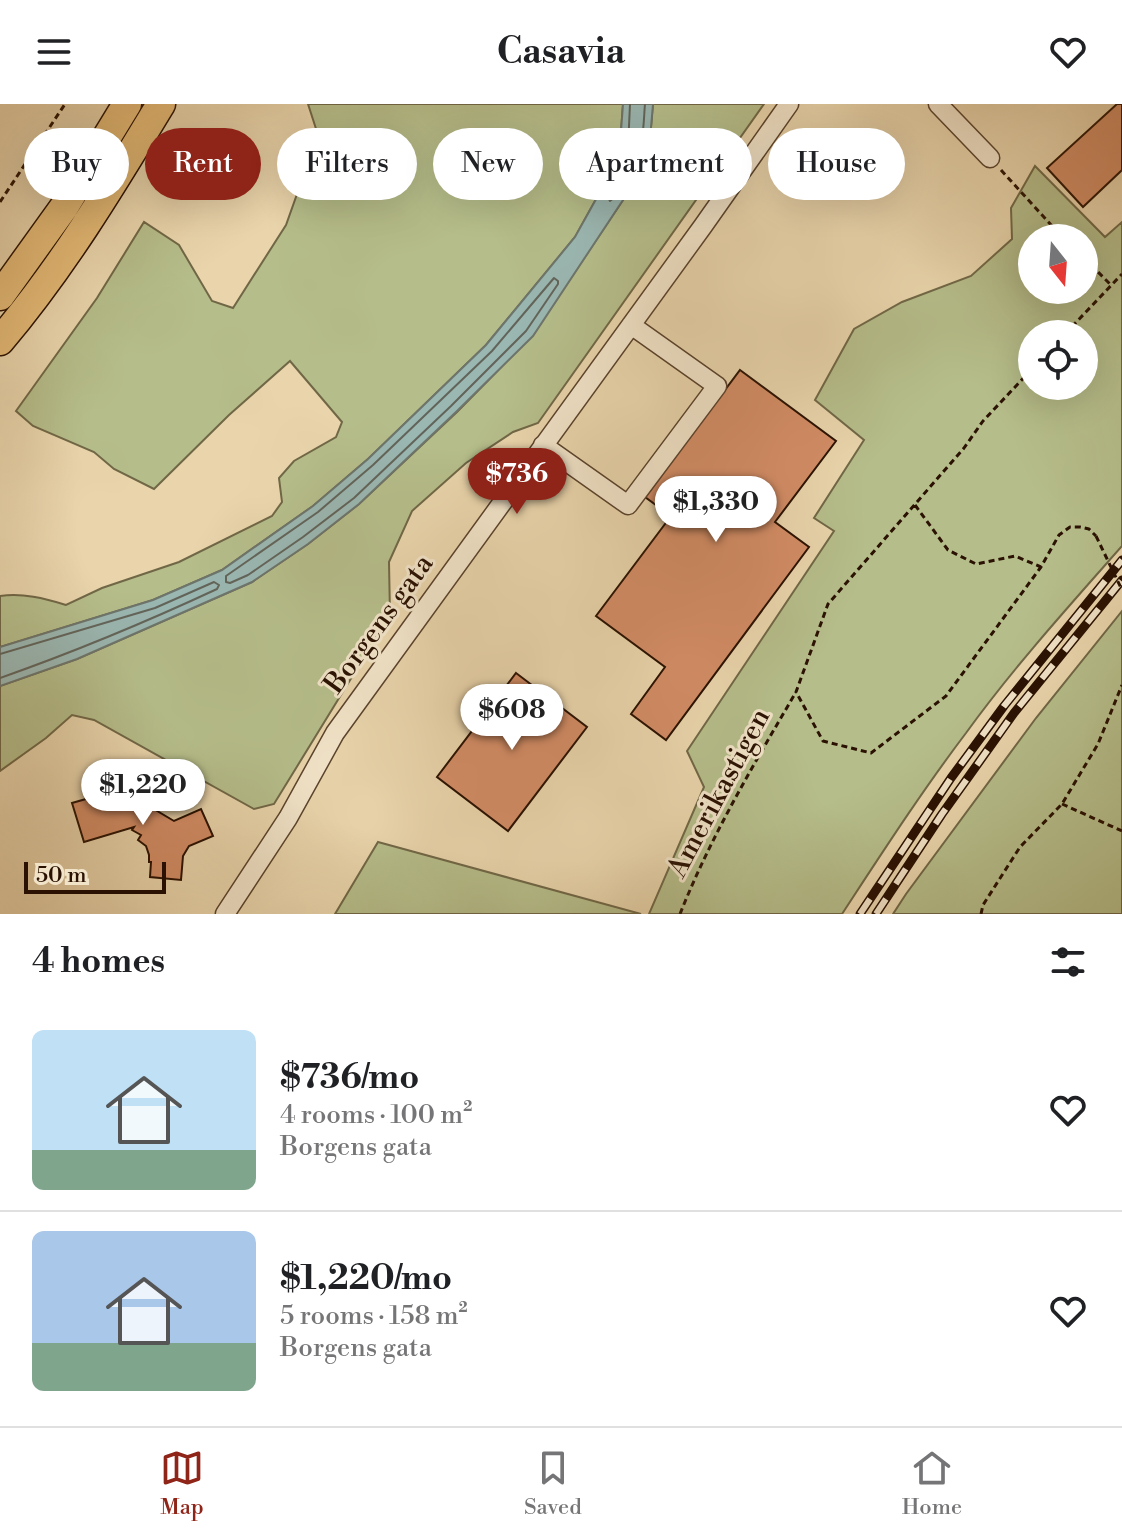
<!DOCTYPE html>
<meta charset="utf-8">
<style>
body{margin:0;font-family:"Libre Bodoni",serif;background:#f2f2f2;color:#202124;height:100vh;display:flex;flex-direction:column;font-size:30px;white-space:nowrap}
*{box-sizing:border-box;margin:0}
p{font-size:26px;color:#757577}
.icon{flex:none;width:44px;height:44px;fill:none;stroke:currentColor;stroke-width:2;stroke-linecap:round;stroke-linejoin:round}
.map{position:relative;height:810px;overflow:hidden}
.side{display:flex;flex-direction:column;background:#fff;flex:1}
.side>*{flex:none}
.hud{position:absolute;left:24px;top:24px;width:1074px;height:72px;display:flex;gap:16px}
.needle{width:52px;rotate:163deg}
.fabs{position:absolute;left:1018px;top:120px;display:grid;gap:16px}
.fabs a{display:grid;place-items:center;width:80px;height:80px;border-radius:50%;background:#fff;box-shadow:0 8px 32px #0002;font-size:40px}
.scale{position:absolute;left:24px;bottom:20px;width:142px;box-sizing:border-box;padding-left:8px;border:4px solid #2a1102;border-top:0;font-size:22px;line-height:28px;white-space:nowrap;color:#2a1102;-webkit-text-stroke:6px #f1e3c8;paint-order:stroke}
.price{position:absolute;translate:-50% -68px;padding:0 18px;border-radius:28px;background:#fff;color:#222;font-size:26px;line-height:52px;filter:drop-shadow(0 2px 4px #0008)}
.price::after{content:'';position:absolute;left:50%;top:48px;width:24px;height:18px;margin-left:-12px;background:inherit;clip-path:polygon(0 0,100% 0,50% 100%)}
.price.active{background:#8f2418;color:#fff}
ul{padding:0;list-style:none}
li{display:flex;align-items:center;gap:24px;height:200px;padding:0 32px}
li+li{border-top:2px solid #e0e0e0}
li span{display:grid;place-items:center;flex:none;width:224px;height:160px;border-radius:12px;color:#555}
li>.icon{margin-inline-start:auto}
span .icon{width:96px;height:96px;fill:#fffc;stroke-width:1}
li b{font-size:34px}
h2{display:flex;justify-content:space-between;align-items:center;height:96px;padding:0 32px;font-size:34px}
.pill{padding:0 28px;border-radius:36px;background:#fff;box-shadow:0 8px 32px #0002;font-size:28px;line-height:72px}
.pill.active{background:#8f2418;color:#fff}
header{display:flex;justify-content:space-between;align-items:center;height:104px;padding:0 32px;background:#fff;font-size:36px;font-weight:700}
.tab-bar{display:flex;justify-content:space-around;align-items:center;height:112px;border-top:2px solid #e0e0e0;background:#fff;font-size:22px;color:#757577}
.tab-bar a{display:grid;justify-items:center;gap:4px}
.tab-bar .active{color:#8f2418}
.map>svg:first-child{display:block}
</style>
<header><svg class="icon" aria-label="menu" viewBox="0 0 24 24"><path d="M4 6h16M4 12h16M4 18h16"/></svg>Casavia<svg class="icon" aria-label="heart" viewBox="0 0 24 24"><path d="M12 20l-8-8c-3-5 5-10 8-4 3-6 11-1 8 4z"/></svg></header>
<div class="map">
<svg width="1122" height="810" viewBox="0 0 1122 810">
<rect width="100%" height="100%" fill="#e9d4ab"/>
<filter id="stains"><feTurbulence type="fractalNoise" baseFrequency=".0025" numOctaves="4"/><feColorMatrix values="0 0 0 0 .2 0 0 0 0 .09 0 0 0 0 .02 0 0 0 .5 -.17"/></filter>
<radialGradient id="worn" r=".72"><stop offset=".6" stop-color="#630" stop-opacity="0"/><stop offset="1" stop-color="#630" stop-opacity=".3"/></radialGradient>
<!-- green -->
<path fill="#b5bd8a" stroke="#706746" stroke-width="2" fill-rule="evenodd" d="M308,0H623L620,41L600,88L575,133L486,241L368,355L313,402L222,466L153,496L0,543V492C23,489 44,494 66,501L102,484L179,458L272,412L282,398L279,374L294,357L336,333L342,318L290,257L229,311L154,385L114,365L94,348L33,322L16,307L97,194L144,118L179,141L212,197L233,204L286,121L318,31Z
M653,0H764L538,319L513,328L466,359L412,407L389,458L390,511L274,700L254,705L94,616L72,611L46,634L0,667V582L77,555L252,478L308,440L359,400L457,308L532,232L627,90L650,35Z
M1035,62L1105,133L1122,118V442C1069,502 1013,564 966,629C922,687 882,749 842,810H649L704,683L687,647L834,427L814,414L864,336L815,296L854,225L902,198L971,172L1012,135L1011,104ZM1032,134H1084V186H1032ZM1032,230H1084V282H1032Z
M1122,507V810H893L906,790L1036,614Z
M378,738L641,810H335Z"/>
<!-- water -->
<path fill="#9ab7b2" stroke="#6d756c" stroke-width="2" d="M623,0H653L650,35L627,90L533,232L456,308L359,400L308,440L252,478L77,555L0,582V543L153,496L222,466L313,402L368,355L486,241L575,133L600,88L620,41Z"/>
<g fill="none" stroke-linecap="round" stroke-linejoin="round">
<!-- shore -->
<path stroke="#62645a" stroke-width="2" d="M630,0L628,44L607,92L610,97C621,90 638,47 642,33C644,23 644,11 645,0
M554,174L558,177V180L526,227L451,302L354,394L303,433L248,471L230,479L226,478V472L318,408L373,361L492,247Z
M0,550L155,504L214,478L219,481L217,485C146,518 74,548 0,574"/>
</g>
<!-- building -->
<path fill="#d28c65" stroke="#2a1102" stroke-width="2" d="M1117,0H1122V66L1083,103L1047,64Z
M740,266L836,337L775,418L809,443L666,636L631,610L665,563L596,512L671,412L645,393Z
M516,569L587,623L508,727L437,673Z
M142,679L149,702L174,717L201,705L213,732L189,742L183,752L181,776L150,773L151,758H149V751L146,742L138,736L141,731L132,726L134,723L84,738L72,699Z"/>
<g fill="none" stroke-linecap="round" stroke-linejoin="round">
<defs>
<path id="minor" d="M938,0L990,54
M543,341L628,401L717,282L631,221
M225,810L288,714L335,629L703,122L789,0"/>
<path id="highway" d="M0,192L64,103L127,0
M0,237C62,164 112,81 161,0"/>
</defs>
<!-- minor casing -->
<use href="#minor" stroke="#5a422c" stroke-width="21"/>
<!-- highway casing -->
<use href="#highway" stroke="#2a1102" stroke-width="31"/>
<!-- path -->
<path stroke="#2a1102" stroke-width="3" stroke-dasharray="6 4" stroke-linecap="butt" d="M1001,66L1063,134
M0,98L65,0
M1084,154L1111,181
M1065,230L1122,170
M1032,265L983,317L964,344L828,500L796,588L823,637L871,649L946,592L1041,463L1059,431L1070,423H1080L1089,425L1096,432
M915,401L948,446L976,460L1015,452L1041,463
M1062,700L1122,727
M680,810C711,732 754,660 796,588
M981,810L983,801L1020,743L1062,700L1098,640L1122,581"/>
<!-- minor -->
<use href="#minor" stroke="#f1e3c8" stroke-width="18"/>
<!-- highway -->
<use href="#highway" stroke="#e4ba76" stroke-width="28"/>
<defs>
<path id="rail" d="M860,810L951,674L1004,602L1122,456
M876,810L942,710L1014,609L1122,476"/>
</defs>
<!-- rail casing -->
<use href="#rail" stroke="#2a1102" stroke-width="9"/>
<!-- rail -->
<use href="#rail" stroke="#f1e3c8" stroke-width="6" stroke-dasharray="18" stroke-linecap="butt"/>
<!-- path-bridge -->
<path stroke="#2a1102" stroke-width="3" stroke-dasharray="6 4" stroke-linecap="butt" d="M1096,432L1122,486"/>
</g>
<g text-anchor="middle" dominant-baseline="central" stroke-width="6" stroke-linejoin="round" paint-order="stroke">
<!-- street labels -->
<g font-size="28" fill="#2a1102" stroke="#f1e3c8">
<text transform="translate(379 520) rotate(-54)">Borgens gata</text>
<text transform="translate(719 689) rotate(-62)">Amerikastigen</text>
</g>
</g>
<rect width="100%" height="100%" filter="url(#stains)"/>
<rect width="100%" height="100%" fill="url(#worn)"/>
</svg>
<div class="fabs">
<a><svg class="needle" viewBox="-14 -14 28 28"><path d="M0-13l5 13h-10z" fill="#e53935"/><path d="M0 13l5-13h-10z" fill="#757577"/></svg></a>
<a><svg class="icon" aria-label="locate" viewBox="0 0 24 24"><circle cx="12" cy="12" r="6"/><path d="M12 2v4M12 18v4M2 12h4M18 12h4"/></svg></a>
</div>
<div class="scale">50 m</div>
<b class="price active" style="left:517px;top:412px">$736</b>
<b class="price" style="left:716px;top:440px">$1,330</b>
<b class="price" style="left:512px;top:648px">$608</b>
<b class="price" style="left:143px;top:723px">$1,220</b>
<div class="hud">
<a class="pill">Buy</a>
<a class="pill active">Rent</a>
<a class="pill">Filters</a>
<a class="pill">New</a>
<a class="pill">Apartment</a>
<a class="pill">House</a>
</div>
</div>
<section class="side">
<h2>4 homes<svg class="icon" aria-label="filters" viewBox="0 0 24 24"><path d="M4 7h16M4 17h16"/><circle cx="9" cy="7" r="2"/><circle cx="15" cy="17" r="2"/></svg></h2>
<ul>
<li><span style="background:linear-gradient(#bfe0f5 75%,#7fa58c 0)"><svg class="icon" aria-label="home" viewBox="0 0 24 24"><path d="M3 11l9-7 9 7M6 9v11h12V9"/></svg></span><div><b>$736/mo</b><p>4 rooms · 100 m²</p><p>Borgens gata</p></div><svg class="icon" aria-label="heart" viewBox="0 0 24 24"><path d="M12 20l-8-8c-3-5 5-10 8-4 3-6 11-1 8 4z"/></svg></li>
<li><span style="background:linear-gradient(#a9c7e8 70%,#7fa58c 0)"><svg class="icon" aria-label="home" viewBox="0 0 24 24"><path d="M3 11l9-7 9 7M6 9v11h12V9"/></svg></span><div><b>$1,220/mo</b><p>5 rooms · 158 m²</p><p>Borgens gata</p></div><svg class="icon" aria-label="heart" viewBox="0 0 24 24"><path d="M12 20l-8-8c-3-5 5-10 8-4 3-6 11-1 8 4z"/></svg></li>
</ul>
</section>
<nav class="tab-bar">
<a class="active"><svg class="icon" aria-label="map" viewBox="0 0 24 24"><path d="M3 6l6-2 6 2 6-2v14l-6 2-6-2-6 2zM9 4v14M15 6v14"/></svg>Map</a>
<a><svg class="icon" aria-label="saved" viewBox="0 0 24 24"><path d="M7 4h10v16l-5-4-5 4z"/></svg>Saved</a>
<a><svg class="icon" aria-label="home" viewBox="0 0 24 24"><path d="M3 11l9-7 9 7M6 9v11h12V9"/></svg>Home</a>
</nav>
